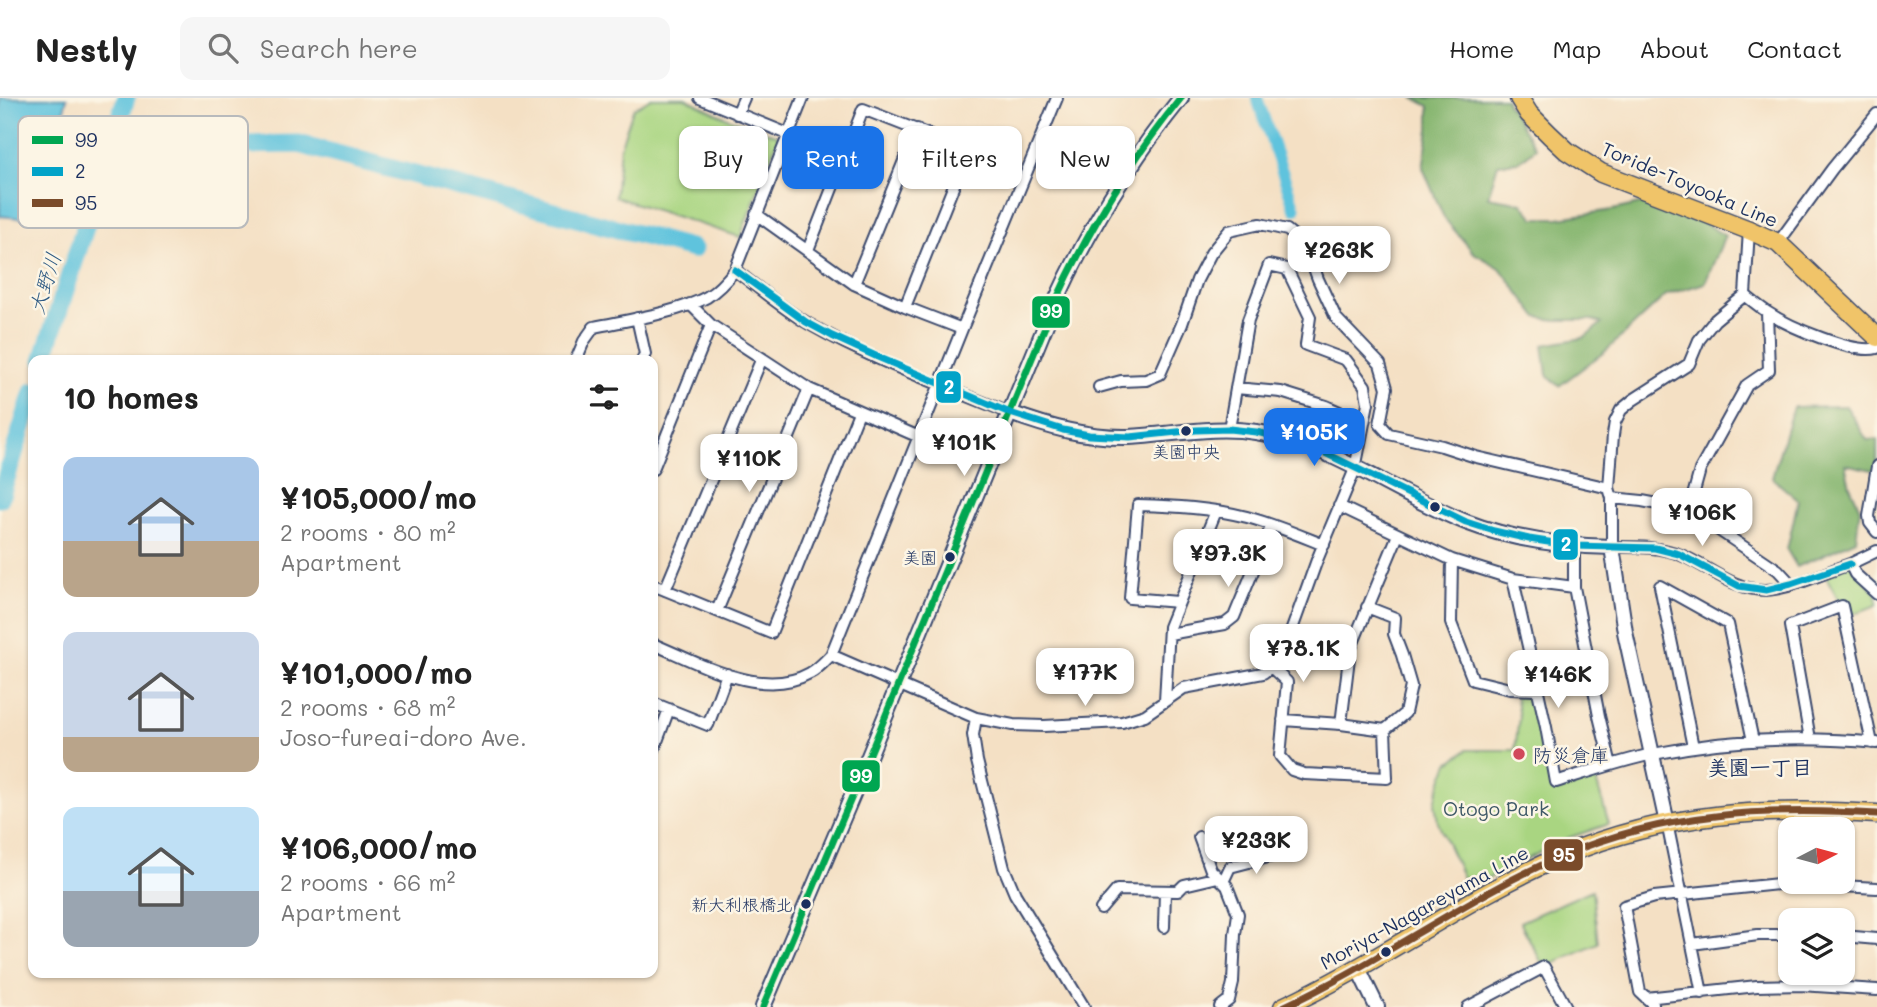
<!DOCTYPE html>
<meta charset="utf-8">
<style>
body{margin:0;font-family:Mali,"Klee One",sans-serif;background:#f6f6f6;color:#222;height:100vh;display:flex;flex-direction:column;font-size:26px;white-space:nowrap}
*{box-sizing:border-box;margin:0}
p{font-size:23px;color:#767676}
.icon{flex:none;width:38px;height:38px;fill:none;stroke:currentColor;stroke-width:2;stroke-linecap:round;stroke-linejoin:round}
.map{position:relative;flex:1;overflow:hidden}
.drawer{position:absolute;left:28px;top:257px;width:630px;height:623px;display:flex;flex-direction:column;background:#fff;border-radius:14px;box-shadow:0 2px 5px #0004}
.drawer>*{flex:none}
.hud{position:absolute;left:679px;top:28px;width:665px;height:63px;display:flex;gap:14px}
.needle{width:46px;rotate:84deg}
.controls{position:absolute;left:1778px;top:719px;display:grid;gap:14px}
.controls a{display:grid;place-items:center;width:77px;height:77px;border-radius:14px;background:#fff;box-shadow:0 2px 5px #0004;font-size:35px}
.price{position:absolute;translate:-50% -60px;padding:0 16px;border-radius:14px;background:#fff;color:#222;font-size:23px;line-height:46px;filter:drop-shadow(0 2px 4px #0008)}
.price::after{content:'';position:absolute;left:50%;top:42px;width:21px;height:16px;margin-left:-10px;background:inherit;clip-path:polygon(0 0,100% 0,50% 100%)}
.price.active{background:#1a73e8;color:#fff}
ul{padding:0;list-style:none}
li{display:flex;align-items:center;gap:21px;height:175px;padding:0 35px}
li span{display:grid;place-items:center;flex:none;width:196px;height:140px;border-radius:14px;color:#555}
li>.icon{margin-inline-start:auto}
span .icon{width:84px;height:84px;fill:#fffc;stroke-width:1}
li b{font-size:30px}
h2{display:flex;justify-content:space-between;align-items:center;height:84px;padding:0 35px;font-size:30px}
.tag{padding:0 24px;border-radius:14px;background:#fff;box-shadow:0 2px 5px #0004;font-size:24px;line-height:63px}
.tag.active{background:#1a73e8;color:#fff}
header{display:flex;align-items:center;gap:42px;box-sizing:border-box;height:98px;padding:0 35px;background:#fff;border-bottom:2px solid #e0e0e0}
header strong{font-size:33px}
nav{display:flex;gap:38px;margin-inline-start:auto;font-size:24px}
.search{width:490px;height:63px;background:#f6f6f6;display:flex;align-items:center;gap:18px;box-sizing:border-box;padding:0 24px;border-radius:14px;color:#767676;font-size:26px}
.map>svg:first-child{display:block}
</style>
<header>
<strong>Nestly</strong>
<div class="search"><svg class="icon" aria-label="search" viewBox="0 0 24 24"><circle cx="10" cy="10" r="6"/><path d="M15 15l6 6"/></svg>Search here</div>
<nav><a>Home</a><a>Map</a><a>About</a><a>Contact</a></nav>
</header>
<div class="map">
<svg width="1877" height="909" viewBox="0 0 1877 909">
<rect width="100%" height="100%" fill="#fcf5e5"/>
<filter id="ink" filterUnits="userSpaceOnUse"><feTurbulence type="fractalNoise" baseFrequency=".0143" numOctaves="2"/><feDisplacementMap in="SourceGraphic" scale="14" xChannelSelector="R" yChannelSelector="G"/><feConvolveMatrix kernelMatrix="1 2 1 2 8 2 1 2 1" color-interpolation-filters="sRGB"/></filter>
<filter id="wash" filterUnits="userSpaceOnUse"><feTurbulence type="fractalNoise" baseFrequency=".00686" numOctaves="4" result="noise"/><feDisplacementMap in="SourceGraphic" scale="28" xChannelSelector="R" yChannelSelector="G"/><feGaussianBlur stdDeviation="1.57" result="paint"/><feColorMatrix in="noise" values="0 0 0 0 0 0 0 0 0 0 0 0 0 0 0 0 0 1.4 0 .05"/><feComposite in="paint" operator="in"/></filter>
<g filter="url(#wash)">
<rect width="100%" height="100%" fill="#f4e0c4"/>
<!-- green -->
<path fill="#a9d581" stroke="#628270" stroke-width="2" d="M651,0H685L725,19L779,38L740,139L615,99L620,50L633,11Z
M1850,466L1877,496V507L1845,519L1842,508L1824,475Z
M1515,597H1532L1554,691L1595,679L1609,726L1568,740L1468,791L1438,725L1435,705L1438,693L1449,665L1467,652H1515L1519,619Z
M1592,792L1598,845L1544,869L1520,824Z"/>
<!-- forest -->
<path fill="#86b66f" stroke="#507266" stroke-width="2" d="M1413,0H1506L1507,5L1536,50L1518,64L1498,66L1488,99L1522,105L1534,120H1558L1613,112L1652,103L1683,112L1725,138L1705,185L1666,197L1607,252L1559,288L1547,277L1543,247L1583,240L1602,225L1592,222H1556L1537,219L1500,170L1474,155L1444,120L1423,70L1429,31V8Z
M1846,308L1867,342L1877,341V373L1845,366L1850,388L1860,410L1856,442L1797,469L1787,452L1798,402L1772,380L1793,309Z"/>
<!-- water -->
<path fill="#5fc3dd" stroke="#3d799e" stroke-width="2" d="M0,0H67L38,122L0,118Z"/>
<g fill="none" stroke-linecap="round" stroke-linejoin="round">
<!-- canal -->
<path stroke="#5fc3dd" stroke-width="12" d="M1257,0L1295,111"/>
<!-- river -->
<path stroke="#5fc3dd" stroke-width="19" d="M110,49L299,46L693,151
M43,262L126,0
M0,400L33,294"/>
</g>
</g>
<g filter="url(#ink)">
<g fill="none" stroke-linecap="round" stroke-linejoin="round">
<defs>
<path id="minor" d="M700,0L788,36
M737,16L744,0
M756,116L854,186L905,209L962,231
M1749,132L1745,197L1715,222L1699,242L1689,266L1633,302L1621,312L1615,324L1613,337L1609,390L1612,400V449C1635,449 1659,448 1681,457C1709,469 1735,493 1766,492C1790,491 1826,474 1850,466
M1778,145L1832,71L1877,16
M808,152L863,11L968,52L905,209
M735,172C759,190 783,211 809,226C872,262 942,287 1010,315
M854,186L917,31
M1745,197C1752,203 1760,209 1767,214C1788,228 1854,257 1877,250
M690,206L711,227L809,291L919,339
M637,220L645,256L642,262
M576,262L584,243L594,229C627,222 678,215 707,199C718,192 727,182 735,172L803,0
M1099,289L1121,283L1146,282L1160,276L1182,226L1197,182L1211,155L1229,133L1260,126L1287,132L1306,148L1318,181L1336,220L1380,266L1387,290L1380,326L1389,336L1442,348L1476,359L1609,390
M1236,290L1281,294L1326,308L1364,325
M1877,368L1869,418L1870,425L1877,434
M653,371L711,227
M1612,400L1642,403L1689,412L1778,472L1791,486
M1339,408L1452,462L1513,481L1574,489
M1689,412L1700,372L1747,287L1769,272L1767,214
M1574,448V489L1599,618L1611,667
M1877,453L1850,466L1855,476L1877,496
M1452,462L1451,525L1473,582L1510,591L1537,592
M1513,481L1546,629L1556,684C1588,674 1620,663 1653,656C1727,641 1803,638 1877,645
M653,487L771,535L859,314
M665,492L762,260
M1178,504L1130,500L1138,407C1175,408 1211,410 1247,419C1273,426 1299,437 1324,447
M717,513L809,291
M1169,536L1225,526L1234,519L1272,427
M653,546C699,565 762,602 810,575C818,571 825,563 831,557L962,231L1057,0
M831,557L976,620L1013,627L1044,628L1122,624L1145,617L1184,590L1263,575L1276,565L1287,545L1317,462L1355,371L1368,305L1365,288L1346,262L1306,247L1310,219L1287,171L1269,167L1248,222L1229,331
M1271,569L1287,584L1280,658L1292,672L1304,676L1387,680L1385,632
M1165,603L1169,529L1216,413
M653,605L708,627L727,576
M976,620L973,637L977,663L1004,770L1015,796L1084,909
M1283,622L1341,626L1385,632L1405,615L1411,588L1402,557L1394,536L1395,520L1367,509
M1341,626L1350,552L1398,437
M1810,641L1790,528L1842,508L1872,645
M1693,649L1660,488L1728,526L1753,643
M653,654L669,611
M1667,725L1702,895
M1199,739L1211,772L1227,788L1238,816L1235,836L1233,885L1229,902L1220,909
M1223,784L1230,769L1276,757
M1101,811L1117,792L1178,793L1184,787L1218,779
M1164,829L1165,793
M1843,838L1877,841
M1692,846L1758,837H1790
M1646,900L1757,888L1801,887L1877,892
M1468,909L1544,869L1566,909
M1653,909V906L1640,894L1624,808L1654,799L1788,785L1877,790"/>
<path id="tertiary" d="M1010,315C1048,329 1087,340 1129,339C1172,337 1213,327 1256,334C1330,345 1396,397 1466,424C1512,442 1562,448 1612,449L1625,534L1667,725
M1358,870L1377,909
M763,909L867,663L1053,209C1087,134 1129,64 1181,0"/>
<path id="primary" d="M1519,0L1529,16L1550,37L1567,53L1601,75L1749,132L1778,145L1877,239
M1283,909C1380,864 1466,799 1564,757C1666,714 1768,709 1877,716"/>
</defs>
<!-- minor casing -->
<use href="#minor" stroke="#3c4a6d" stroke-width="14"/>
<!-- tertiary casing -->
<use href="#tertiary" stroke="#3c4a6d" stroke-width="18"/>
<!-- primary casing -->
<use href="#primary" stroke="#3c4a6d" stroke-width="21"/>
<!-- minor -->
<use href="#minor" stroke="#fff" stroke-width="10"/>
<!-- tertiary -->
<use href="#tertiary" stroke="#fff" stroke-width="14"/>
<!-- primary -->
<use href="#primary" stroke="#f0c469" stroke-width="18"/>
<defs>
<path id="bus-1" d="M763,909L867,663L1053,209C1087,134 1129,64 1181,0"/>
<path id="bus-2" d="M735,172L806,224L832,238L880,260L1010,315L1063,332L1089,337L1130,339L1196,332L1229,331L1256,334L1287,341L1315,350L1466,424L1494,433L1529,441L1574,448L1655,450L1679,456L1739,488L1766,492L1791,486L1850,466"/>
<path id="bus-3" d="M1283,909C1380,864 1466,799 1564,757C1666,714 1768,709 1877,716"/>
</defs>
<!-- bus-1 casing -->
<use href="#bus-1" stroke="#fcf5e5" stroke-width="12"/>
<!-- bus-2 casing -->
<use href="#bus-2" stroke="#fcf5e5" stroke-width="12"/>
<!-- bus-3 casing -->
<use href="#bus-3" stroke="#fcf5e5" stroke-width="12"/>
<!-- bus-1 -->
<use href="#bus-1" stroke="#00a651" stroke-width="7"/>
<!-- bus-2 -->
<use href="#bus-2" stroke="#01a3c8" stroke-width="7"/>
<!-- bus-3 -->
<use href="#bus-3" stroke="#7a4b2a" stroke-width="7"/>
</g>
</g>
<!-- markers -->
<g fill="#1b2f5e" stroke="#fcf5e5" stroke-width="2.5">
<circle cx="1186" cy="333" r="6"/>
<circle cx="1435" cy="409" r="6"/>
<circle cx="950" cy="459" r="6"/>
<circle cx="806" cy="806" r="6"/>
<circle cx="1386" cy="854" r="6"/>
</g>
<circle fill="#d1495b" stroke="#fcf5e5" stroke-width="2.5" cx="1519" cy="656" r="7"/>
<g text-anchor="middle" dominant-baseline="central" stroke-width="5" stroke-linejoin="round" paint-order="stroke">
<!-- bus labels -->
<g font-size="17" fill="#1b2f5e" stroke="#fcf5e5" text-anchor="end">
<text x="1186" y="353" text-anchor="middle">美園中央</text>
<text x="937" y="459">美園</text>
<text x="793" y="806">新大利根橋北</text>
</g>
<!-- street labels -->
<g font-size="19" fill="#1b2f5e" stroke="#fcf5e5">
<text transform="translate(1690 86) rotate(23)">Toride-Toyooka Line</text>
<text transform="translate(1424 809) rotate(-29)">Moriya-Nagareyama Line</text>
</g>
<!-- poi labels -->
<g font-size="19" fill="#1b2f5e" stroke="#fcf5e5" text-anchor="start">
<text x="1533" y="656">防災倉庫</text>
</g>
<!-- park labels -->
<g font-size="19" fill="#3e5867" stroke="#fcf5e5">
<text x="1496" y="710">Otogo Park</text>
</g>
<!-- water labels -->
<g font-size="21" font-style="italic" fill="#2f5b84" stroke="#fcf5e5">
<text transform="translate(44 185) rotate(-73)">大野川</text>
</g>
<!-- neighbourhood labels -->
<g font-size="21" font-weight="bold" fill="#1b2f5e" stroke="#fcf5e5">
<text x="1760" y="668">美園一丁目</text>
</g>
</g>
<!-- legend -->
<rect x="18" y="18" width="230" height="112" rx="10" fill="#fcf5e5" stroke="#b8babc" stroke-width="2"/>
<rect x="32" y="38" width="31" height="8" fill="#00a651"/>
<rect x="32" y="69" width="31" height="9" fill="#01a3c8"/>
<rect x="32" y="101" width="31" height="8" fill="#7a4b2a"/>
<g font-size="19" fill="#1b2f5e">
<text x="75" y="49">99</text>
<text x="75" y="80">2</text>
<text x="75" y="112">95</text>
</g>
<g stroke="#fcf5e5" stroke-width="2.5">
<rect x="1031" y="197" width="40" height="34" rx="7" fill="#00a651"/>
<rect x="935" y="272" width="27" height="34" rx="7" fill="#01a3c8"/>
<rect x="1552" y="430" width="27" height="33" rx="7" fill="#01a3c8"/>
<rect x="841" y="661" width="40" height="34" rx="7" fill="#00a651"/>
<rect x="1543" y="740" width="41" height="34" rx="7" fill="#7a4b2a"/>
</g>
<g font-size="19" text-anchor="middle" font-weight="bold" fill="#fff">
<text x="1051" y="220">99</text>
<text x="949" y="296">2</text>
<text x="1566" y="453">2</text>
<text x="861" y="685">99</text>
<text x="1564" y="764">95</text>
</g>
</svg>
<div class="controls">
<a><svg class="needle" viewBox="-14 -14 28 28"><path d="M0-13l5 13h-10z" fill="#e53935"/><path d="M0 13l5-13h-10z" fill="#767676"/></svg></a>
<a><svg class="icon" aria-label="layers" viewBox="0 0 24 24"><path d="M12 4l9 5-9 5-9-5zM3 14l9 5 9-5"/></svg></a>
</div>
<b class="price" style="left:1339px;top:188px">¥263K</b>
<b class="price active" style="left:1314px;top:370px">¥105K</b>
<b class="price" style="left:964px;top:380px">¥101K</b>
<b class="price" style="left:749px;top:396px">¥110K</b>
<b class="price" style="left:1702px;top:450px">¥106K</b>
<b class="price" style="left:1228px;top:491px">¥97.3K</b>
<b class="price" style="left:1303px;top:586px">¥78.1K</b>
<b class="price" style="left:1085px;top:610px">¥177K</b>
<b class="price" style="left:1558px;top:612px">¥146K</b>
<b class="price" style="left:1256px;top:778px">¥233K</b>
<div class="hud">
<a class="tag">Buy</a>
<a class="tag active">Rent</a>
<a class="tag">Filters</a>
<a class="tag">New</a>
</div>
<section class="drawer">
<h2>10 homes<svg class="icon" aria-label="filters" viewBox="0 0 24 24"><path d="M4 7h16M4 17h16"/><circle cx="9" cy="7" r="2"/><circle cx="15" cy="17" r="2"/></svg></h2>
<ul>
<li><span style="background:linear-gradient(#a9c7e8 60%,#b9a48a 0)"><svg class="icon" aria-label="home" viewBox="0 0 24 24"><path d="M3 11l9-7 9 7M6 9v11h12V9"/></svg></span><div><b>¥105,000/mo</b><p>2 rooms · 80 m²</p><p>Apartment</p></div></li>
<li><span style="background:linear-gradient(#c9d6e8 75%,#b9a48a 0)"><svg class="icon" aria-label="home" viewBox="0 0 24 24"><path d="M3 11l9-7 9 7M6 9v11h12V9"/></svg></span><div><b>¥101,000/mo</b><p>2 rooms · 68 m²</p><p>Joso-fureai-doro Ave.</p></div></li>
<li><span style="background:linear-gradient(#bfe0f5 60%,#9aa5b1 0)"><svg class="icon" aria-label="home" viewBox="0 0 24 24"><path d="M3 11l9-7 9 7M6 9v11h12V9"/></svg></span><div><b>¥106,000/mo</b><p>2 rooms · 66 m²</p><p>Apartment</p></div></li>
</ul>
</section>
</div>
